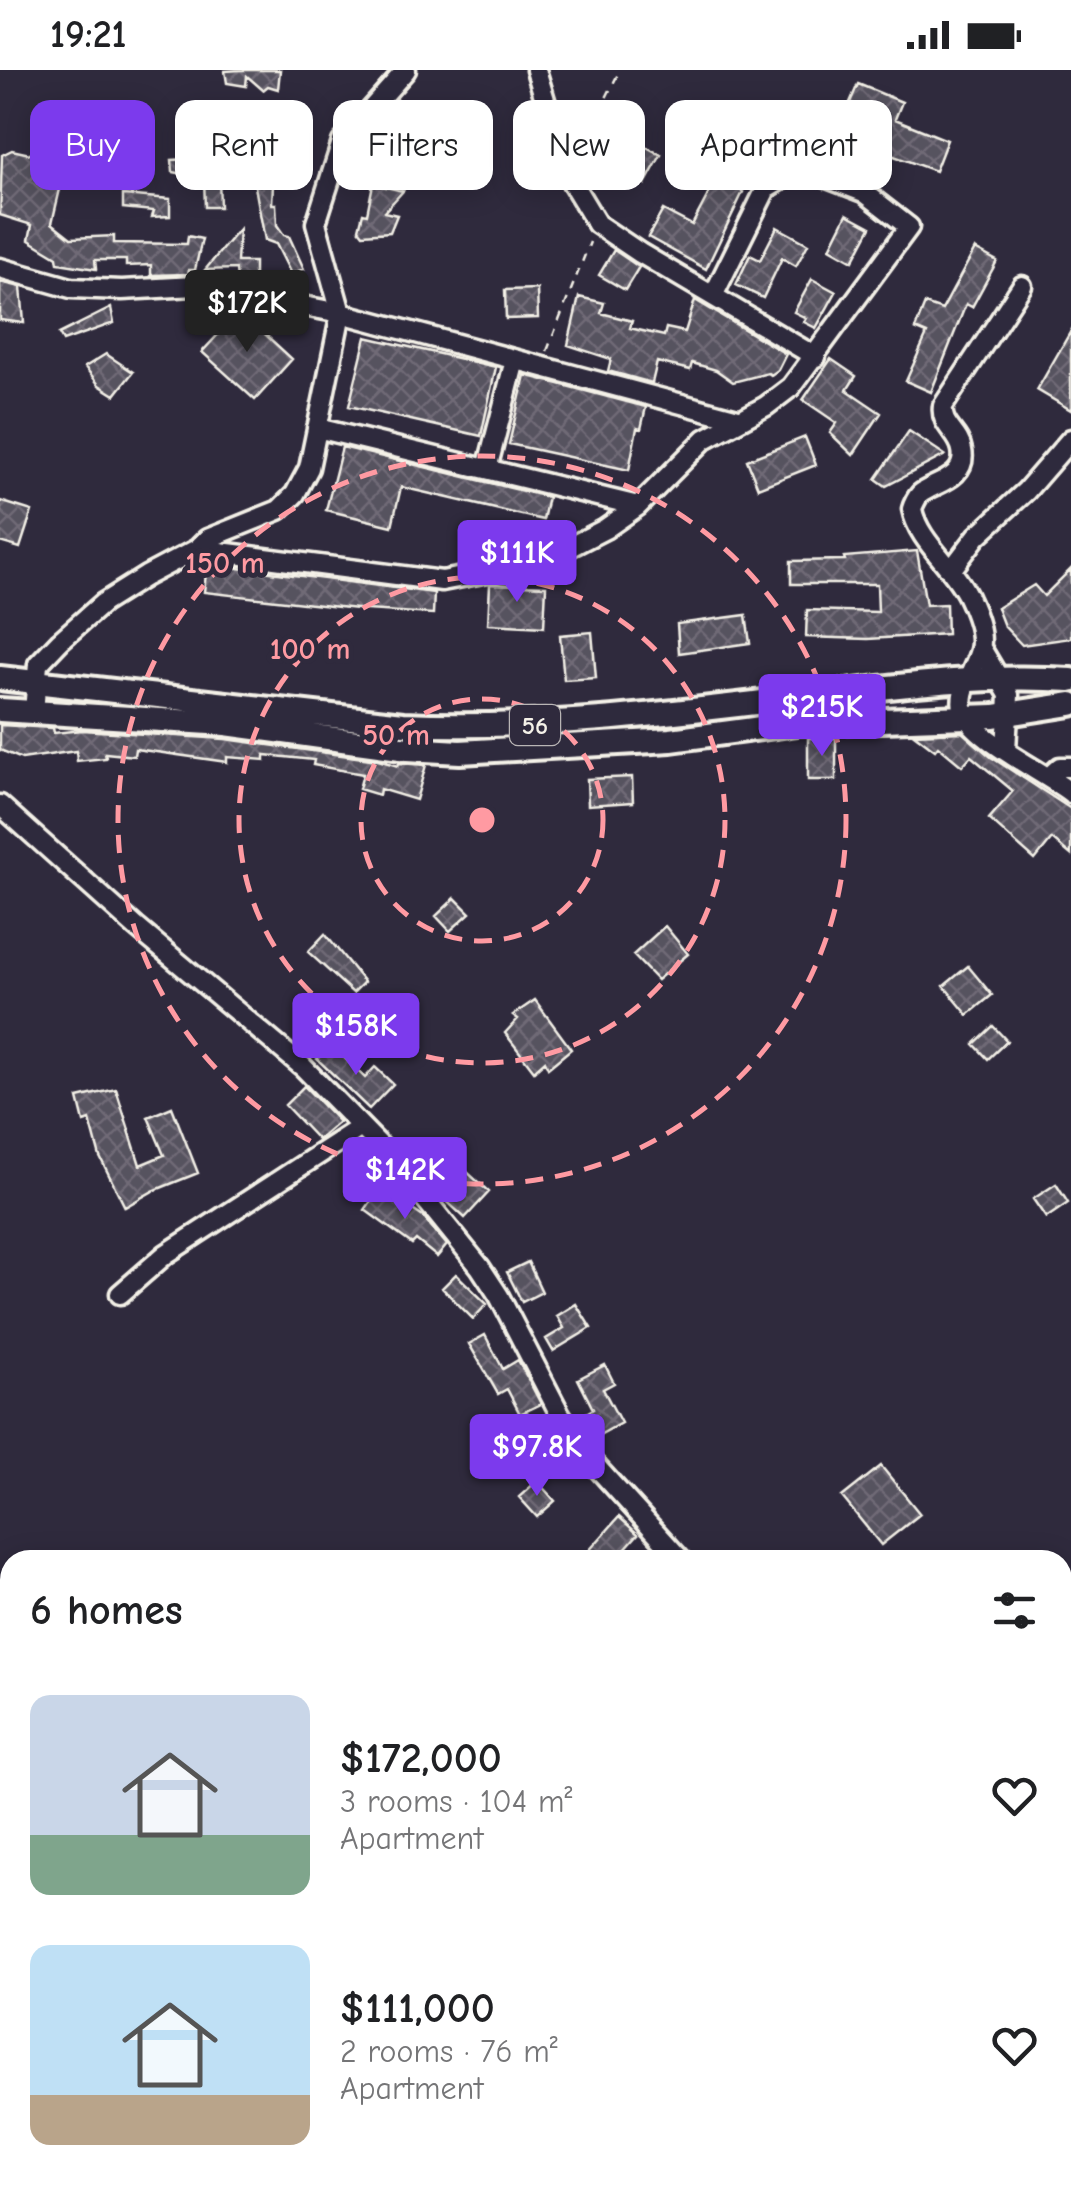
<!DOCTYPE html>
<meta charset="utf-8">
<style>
body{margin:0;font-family:"Comic Neue",sans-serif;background:#f6f6f6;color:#202124;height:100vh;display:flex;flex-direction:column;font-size:38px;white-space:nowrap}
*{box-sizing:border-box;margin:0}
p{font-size:32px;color:#757577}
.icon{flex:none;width:55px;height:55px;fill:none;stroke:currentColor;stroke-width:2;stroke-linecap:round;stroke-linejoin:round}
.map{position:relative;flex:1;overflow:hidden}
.sheet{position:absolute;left:0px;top:1480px;width:1072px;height:642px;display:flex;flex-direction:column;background:#fff;border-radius:30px 30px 0 0;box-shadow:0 5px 25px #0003}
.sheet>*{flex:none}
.hud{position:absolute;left:30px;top:30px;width:1012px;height:90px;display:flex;gap:20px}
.price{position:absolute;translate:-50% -85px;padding:0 22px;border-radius:10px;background:#7c3aed;color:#fff;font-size:32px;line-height:65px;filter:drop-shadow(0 2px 5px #0008)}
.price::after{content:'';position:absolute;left:50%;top:60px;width:30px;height:22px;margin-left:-15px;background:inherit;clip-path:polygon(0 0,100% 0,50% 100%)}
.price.current{background:#222;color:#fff}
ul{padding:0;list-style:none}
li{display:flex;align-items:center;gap:30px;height:250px;padding:0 30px}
li span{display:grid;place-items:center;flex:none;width:280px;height:200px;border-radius:20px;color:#555}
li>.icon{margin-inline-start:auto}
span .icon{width:120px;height:120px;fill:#fffc;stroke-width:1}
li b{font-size:42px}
h2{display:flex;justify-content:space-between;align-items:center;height:120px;padding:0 30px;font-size:42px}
.pill{padding:0 35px;border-radius:20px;background:#fff;box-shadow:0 5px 25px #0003;font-size:35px;line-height:90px}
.pill.current{background:#7c3aed;color:#fff}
.status{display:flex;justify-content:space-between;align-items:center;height:70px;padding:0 50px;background:#fff;direction:ltr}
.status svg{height:28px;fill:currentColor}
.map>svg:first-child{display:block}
</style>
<div class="status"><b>19:21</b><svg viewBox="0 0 49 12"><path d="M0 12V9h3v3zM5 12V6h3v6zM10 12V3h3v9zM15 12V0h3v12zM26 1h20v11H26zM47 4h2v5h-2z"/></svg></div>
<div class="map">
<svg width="1071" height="2122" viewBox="0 0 1071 2122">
<defs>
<pattern id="building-cross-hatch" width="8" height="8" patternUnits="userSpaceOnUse" patternTransform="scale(2.5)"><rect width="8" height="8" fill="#56525f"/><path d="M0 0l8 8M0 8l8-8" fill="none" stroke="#6f6b76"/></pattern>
</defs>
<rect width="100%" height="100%" fill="#2f2a3d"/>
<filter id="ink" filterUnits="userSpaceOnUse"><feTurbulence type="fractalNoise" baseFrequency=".01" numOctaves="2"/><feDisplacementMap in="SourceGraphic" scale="20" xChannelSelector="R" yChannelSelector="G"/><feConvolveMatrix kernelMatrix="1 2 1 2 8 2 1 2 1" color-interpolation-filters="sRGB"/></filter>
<g filter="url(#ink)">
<!-- building -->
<path fill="url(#building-cross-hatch)" stroke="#f4f1e8" stroke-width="2.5" d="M240,0H280L278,19L268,16L263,20L247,6L246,16L227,13L225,1Z
M858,14L902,32L895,49L947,70L935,101L836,65Z
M625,65L661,85L645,114L609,94Z
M87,66L88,71L115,85V73L137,76L138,102H104L87,95L88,102H51V119H60L52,153L71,168L114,166V173L187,174L188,166L202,169L195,200H189L188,204L151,205V195L126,196V190H95L96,199L58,193L57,187L29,170L32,155L0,145L2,85L12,80L39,86L36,72Z
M705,66L731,80L717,108L690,93Z
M248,79H264L263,95H274L272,134H276L277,155L284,165L289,166L304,199L291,204L276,174L265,170Z
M244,86L242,112L219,107L220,137H205L204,108L173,102L172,90Z
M717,108L743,122L706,199L648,167L663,140L692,155Z
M373,114L403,121L384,142L397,145L390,162L363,164L359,159L363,143L367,144Z
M123,125L170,129V146L152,147L154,141L123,138Z
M847,144L871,157L853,191L830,178Z
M777,157L808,174L796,196L782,188L763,228L736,215L750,185L760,190Z
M239,159L237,192H254V211H237L236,199L205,200Z
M975,179L997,191L972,237L966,234L931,322L906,311L927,264L915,259L925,234L942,240Z
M614,180L639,197L625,220L599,205Z
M812,209L836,222L816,258L804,252L806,248L794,242Z
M0,212L21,217L24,253L0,250Z
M537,219L538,248L506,249L505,220Z
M579,227L604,233L601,243L632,251L630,258L664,266L666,258L685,262L695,230L786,284L778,300L771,305L768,303L733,312L716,300L692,293L690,300L657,292L652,313L608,301L611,289L568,275Z
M111,238L114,253L63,271L59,264Z
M240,241L292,289L255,330L202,282Z
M1071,261V340L1037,320Z
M366,267L496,297L481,366L349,336Z
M106,284L133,302L115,325L99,315L85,297Z
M831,289L856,306L847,320L881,343L853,385L830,363L837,353L803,330Z
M525,305L646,337L641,359L637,358L629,400L509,374Z
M909,361L945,385L886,416L876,409Z
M805,367L816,395L758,418L747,390Z
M342,377L548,427L543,450L401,417L392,456L326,440Z
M0,431L32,441L20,478L0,472Z
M917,481L926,535L946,534L947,564L868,569L806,567L807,540L878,542L877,514H791V491L845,490L844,487Z
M207,494L434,523L433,544L366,540L204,522Z
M1071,499V568L1022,575L1004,556L997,538L1034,515L1044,526Z
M490,514L546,516L544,557L488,554Z
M746,545L750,573L679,583L677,554Z
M592,562L596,608L564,610L560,565Z
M0,655L53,658L54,663L82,660L225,669L378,690L398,696L399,693L426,695L416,730L380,719L379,725L359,719L363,704L313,695L314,690L265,685V690L227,687V692L135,679L134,686L105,683L106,688L77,691L76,681L22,689L0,680Z
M962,662L991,687L1071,739V785L1052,769L1035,790L989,749L1013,721L971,686L962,696L938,676L935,680L914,664Z
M808,668H836V710H808Z
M632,707L633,732L588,735L587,709Z
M455,828L470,843L450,861L436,846Z
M665,856L688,884L657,910L633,885Z
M325,864L364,912L353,923L308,882Z
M968,896L992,925L968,945L944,916Z
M535,930L571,979L548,998L545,991L534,1001L505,963L518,949L513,945Z
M993,956L1007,971L988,989L974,974Z
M331,975L365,1008L375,997L393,1014L369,1039L317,989Z
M304,1016L339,1052L318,1070L285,1035Z
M116,1019L140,1095L164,1085L148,1047L172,1037L198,1103L153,1121L125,1137L100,1087L90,1050L84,1052L78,1028Z
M465,1100L489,1122L465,1148L441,1126Z
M1056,1114L1068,1133L1046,1148L1033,1129Z
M380,1118L423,1147L447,1175L437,1187L416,1170L412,1174L365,1140Z
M528,1192L542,1222L522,1232L507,1202Z
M456,1204L487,1234L473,1249L442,1218Z
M576,1234L591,1258L553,1281L546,1269L564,1258L557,1246Z
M485,1265L503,1299L518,1290L541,1334L520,1344L507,1319L498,1324L469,1274Z
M605,1295L614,1313L603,1319L621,1353L592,1369L578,1348L593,1339L578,1309Z
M881,1396L920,1444L881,1475L842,1427Z
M537,1411L555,1431L537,1447L519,1427Z
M619,1447L638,1464L615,1490H594L587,1483Z"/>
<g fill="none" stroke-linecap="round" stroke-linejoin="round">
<defs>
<path id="minor" d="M536,0L568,106L597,154L640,183L816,287
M0,198L71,218L122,220L195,216L341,243L738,349
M1022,216L943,336C940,356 959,362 962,380C968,409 933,413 920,424C917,427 913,435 912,439C918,472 955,497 969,529C976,544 984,564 980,580C975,601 954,624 966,646C980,672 1045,703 1071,723
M317,358L638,436
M487,399L515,290
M197,479L207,469L279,440L295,424L309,398L341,243L316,153L342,72L406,0
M952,499L977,466L1026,421L1071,369
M981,578L1009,625L1006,680
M34,642L38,594L60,571L103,533L146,506L197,479L442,511L509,498L566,479L605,459L638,436L705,369L766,336L791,317L909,157L864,122L801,98L766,119L713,226
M1050,706L1060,697H1071
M0,735L136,857L303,997L392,1088L480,1197L499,1226L560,1344L593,1393L681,1490
M120,1224L166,1184L361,1057
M1062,1881L1071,1888"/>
<path id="major" d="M0,608L403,654C538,660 671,643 805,627C894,616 982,604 1071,610
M0,640L226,654L408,679L460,682L671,670L798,653L994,646L1071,634"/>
</defs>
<!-- minor casing -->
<use href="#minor" stroke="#f4f1e8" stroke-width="25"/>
<!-- major casing -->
<use href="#major" stroke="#f4f1e8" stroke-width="30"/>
<!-- path -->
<path stroke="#f4f1e8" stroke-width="2.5" stroke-dasharray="8 8" stroke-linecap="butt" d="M574,62L603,34L620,0
M547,281L590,172
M108,2122L109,2112"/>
<!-- minor -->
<use href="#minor" stroke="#2f2a3d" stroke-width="18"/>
<!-- major -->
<use href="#major" stroke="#2f2a3d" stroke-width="22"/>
</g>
</g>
<!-- distance rings -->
<g fill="none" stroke="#ff9aa2" stroke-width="5" stroke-dasharray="18 12">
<circle cx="482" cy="750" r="121"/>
<circle cx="482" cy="750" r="243"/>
<circle cx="482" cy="750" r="364"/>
</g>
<g text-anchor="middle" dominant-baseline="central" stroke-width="10" stroke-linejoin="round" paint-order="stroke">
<!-- shield labels -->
<rect fill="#2f2a3d" stroke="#b9b5b5" stroke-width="2.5" x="510" y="635" width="50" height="40" rx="8"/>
<g font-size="25" font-weight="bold" fill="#f4f1e8">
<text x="535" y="655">56</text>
</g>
</g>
<circle cx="482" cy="750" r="15" fill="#ff9aa2" stroke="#2f2a3d" stroke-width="5"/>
<g font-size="30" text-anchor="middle" font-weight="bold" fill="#ff9aa2" stroke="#2f2a3d" stroke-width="10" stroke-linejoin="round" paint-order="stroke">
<text x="225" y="503">150 m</text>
<text x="310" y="589">100 m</text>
<text x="396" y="675">50 m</text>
</g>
</svg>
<b class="price current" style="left:247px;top:285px">$172K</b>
<b class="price" style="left:517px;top:535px">$111K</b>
<b class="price" style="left:822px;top:689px">$215K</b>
<b class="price" style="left:356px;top:1008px">$158K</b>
<b class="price" style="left:405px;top:1152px">$142K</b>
<b class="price" style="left:537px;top:1429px">$97.8K</b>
<div class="hud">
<a class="pill current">Buy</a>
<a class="pill">Rent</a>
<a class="pill">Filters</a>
<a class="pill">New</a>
<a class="pill">Apartment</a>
</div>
<section class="sheet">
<h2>6 homes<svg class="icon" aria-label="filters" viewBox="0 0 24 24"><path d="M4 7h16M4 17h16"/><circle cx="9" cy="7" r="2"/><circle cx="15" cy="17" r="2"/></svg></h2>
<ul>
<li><span style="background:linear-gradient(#c9d6e8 70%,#7fa58c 0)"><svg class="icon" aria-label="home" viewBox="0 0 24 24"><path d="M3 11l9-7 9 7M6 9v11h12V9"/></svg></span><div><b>$172,000</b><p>3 rooms · 104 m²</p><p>Apartment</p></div><svg class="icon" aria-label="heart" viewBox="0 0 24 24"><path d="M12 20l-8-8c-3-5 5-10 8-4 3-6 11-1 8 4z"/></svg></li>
<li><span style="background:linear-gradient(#bfe0f5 75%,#b9a48a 0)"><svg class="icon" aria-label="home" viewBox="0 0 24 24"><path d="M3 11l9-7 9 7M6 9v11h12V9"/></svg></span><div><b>$111,000</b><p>2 rooms · 76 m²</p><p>Apartment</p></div><svg class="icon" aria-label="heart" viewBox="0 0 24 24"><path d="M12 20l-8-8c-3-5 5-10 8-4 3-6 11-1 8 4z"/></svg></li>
</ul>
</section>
</div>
